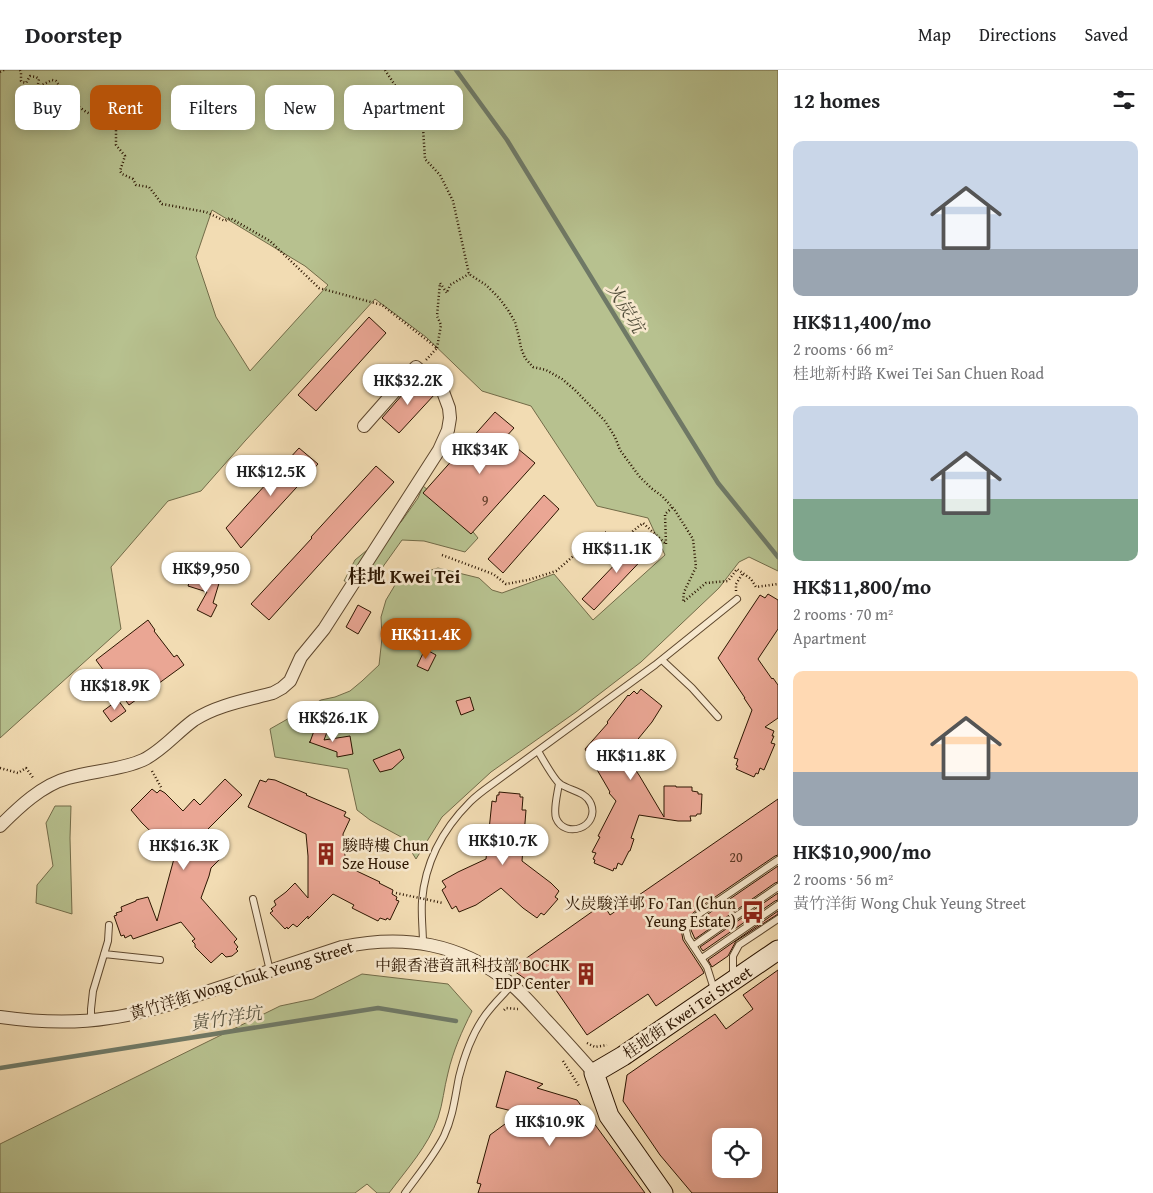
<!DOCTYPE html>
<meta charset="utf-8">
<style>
body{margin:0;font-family:"Gentium Book Plus","Noto Serif TC",serif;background:#f6f6f6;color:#202124;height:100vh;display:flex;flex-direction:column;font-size:19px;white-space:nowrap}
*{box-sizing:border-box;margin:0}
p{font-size:16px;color:#757577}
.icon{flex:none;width:28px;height:28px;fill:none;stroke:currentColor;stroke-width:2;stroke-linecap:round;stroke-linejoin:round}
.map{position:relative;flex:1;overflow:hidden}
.drawer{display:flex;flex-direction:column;background:#fff;width:375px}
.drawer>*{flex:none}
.guide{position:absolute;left:15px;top:15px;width:475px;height:45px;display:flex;gap:10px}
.fabs{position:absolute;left:712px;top:1058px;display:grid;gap:10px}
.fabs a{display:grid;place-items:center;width:50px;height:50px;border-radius:10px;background:#fff;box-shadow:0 2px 12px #0003;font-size:25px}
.price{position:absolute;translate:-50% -42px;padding:0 11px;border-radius:18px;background:#fff;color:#222;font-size:16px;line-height:32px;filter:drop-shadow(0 1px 2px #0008)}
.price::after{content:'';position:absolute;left:50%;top:30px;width:15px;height:11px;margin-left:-8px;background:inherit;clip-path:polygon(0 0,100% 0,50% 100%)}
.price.selected{background:#b45309;color:#fff}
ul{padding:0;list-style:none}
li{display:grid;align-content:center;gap:10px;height:265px;padding:0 15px}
li span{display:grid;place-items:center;height:155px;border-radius:10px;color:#555}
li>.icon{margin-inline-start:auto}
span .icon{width:90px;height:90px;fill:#fffc;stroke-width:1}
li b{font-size:21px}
h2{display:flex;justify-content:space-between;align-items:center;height:60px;padding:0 15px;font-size:21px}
.pill{padding:0 18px;border-radius:10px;background:#fff;box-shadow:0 2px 12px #0003;font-size:18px;line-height:45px}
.pill.selected{background:#b45309;color:#fff}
header{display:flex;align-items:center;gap:30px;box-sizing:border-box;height:70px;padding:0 25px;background:#fff;border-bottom:1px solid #e0e0e0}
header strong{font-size:24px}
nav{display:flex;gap:28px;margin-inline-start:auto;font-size:18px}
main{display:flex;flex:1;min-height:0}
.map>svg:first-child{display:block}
</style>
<header>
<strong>Doorstep</strong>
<nav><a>Map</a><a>Directions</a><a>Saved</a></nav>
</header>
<main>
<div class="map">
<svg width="778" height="1123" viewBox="0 0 778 1123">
<rect width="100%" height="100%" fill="#f2dcb3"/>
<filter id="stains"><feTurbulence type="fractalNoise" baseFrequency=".004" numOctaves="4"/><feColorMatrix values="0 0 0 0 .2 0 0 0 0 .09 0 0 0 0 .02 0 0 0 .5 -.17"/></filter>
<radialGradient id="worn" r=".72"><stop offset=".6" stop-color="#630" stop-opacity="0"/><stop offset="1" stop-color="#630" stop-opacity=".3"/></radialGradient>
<!-- green -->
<path fill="#b7c18f" stroke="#726b48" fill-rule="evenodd" d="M0,0H778V501L749,487L739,492L719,518L641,592L576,642L491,702L442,747L416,789L403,768L370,750L357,740L348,699L275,687L270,659L321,630L335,627L350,621L362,611L379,595L382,568L381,547L386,530L395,515L414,505L438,498L479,508L492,520L502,523L554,504L593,550L665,485L648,448L597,436L531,336L482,321L426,267L375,229L245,371L201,421L168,431L111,497L121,559L0,668ZM212,140L305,196L328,215L250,301L216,247L196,187Z
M423,416L461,447L478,468L465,482L424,471L402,470L372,512L344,511L355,490L401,452L418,428Z
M55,736H71L70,768L72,844L36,833L37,815L53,796L46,753Z
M362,904L448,914L472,941C462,961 453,981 448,1003C444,1018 443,1033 438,1048C428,1076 407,1099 389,1123H377L367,1114L355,1123H0V1074L280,936L313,929Z"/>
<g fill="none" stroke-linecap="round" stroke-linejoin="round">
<!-- stream -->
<path stroke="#6f7966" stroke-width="4.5" d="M456,0L507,70L661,321L718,413L778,487
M0,998L378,938L456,951"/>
</g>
<!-- building -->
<path fill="#eaa694" stroke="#2c1500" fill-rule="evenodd" d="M369,247L386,263L316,341L298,325Z
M417,308L435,324L399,363L382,348Z
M495,342L514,358L505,368L535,393L471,464L423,423Z
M299,378L318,394L241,478L226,458Z
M376,396L394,412L269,550L251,534L312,468L311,467Z
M544,425L559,439L503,503L488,489Z
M640,468L652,479L594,540L582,529Z
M192,505L212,512L215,507L220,510L213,533L217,535L211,547L197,540L207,522L188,516Z
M768,524L778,530V559L758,589L772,609L773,608L778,615V648L765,657L774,661L772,666H774L771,673L775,674L764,700L760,698L758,704L756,703L754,707L736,699L738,696L736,695L738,689L734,688L752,640L744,628H745L718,588L760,525L765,528Z
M358,535L371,542L358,564L346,557Z
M148,550L155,560L154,561L174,587L177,585L184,595L129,635L96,590Z
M425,579L436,585L428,601L417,596Z
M641,619L662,636L652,652L625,685L639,705L664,747V716H676V717H692V721L698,722V724H702L701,744H697L696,746H690L691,751H678L639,745L631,768L634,769L630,781H629L622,795L618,793L616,799L614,798L613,801L594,793L595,790L593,789L596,783L592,782L600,767L598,766L616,731L609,723L610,722L585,679L608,653L607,652L628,625L629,626L634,621L637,624Z
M470,627L474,640L461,645L456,631Z
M118,630L126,641L111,652L103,641Z
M315,658L327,662L324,670L350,666L353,684L337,687V682L309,672H310Z
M400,679L404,688L392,699L380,702L373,690Z
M225,709L242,725L204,763L218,775L216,777L220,780L218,783L222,787L211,798L209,806L201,828L237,869L234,872L238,877L236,879L238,881L232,886L226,887L222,883L211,893L195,877V874L192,871L195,869L181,852L133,869L131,865L125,868L124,865L121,866L114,846L117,845L116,843L122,841L121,837L136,831V830L148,827L157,851L175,785L142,753L131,740L152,719L157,723L160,720L165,723L183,741L194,729L200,735Z
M268,709L275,710L307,724L306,725L346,742L344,746L350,749L343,764L346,796L380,812L379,813L393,820L392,824L397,827L396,830L399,831L390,850L387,848L386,850L380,848L378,851L352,838L354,835L333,824L308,849V846L297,857L293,854L288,859L287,857L285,859L270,843L273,841L271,839L276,835L274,831L286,822L295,813L308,828V786L306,764L248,737L260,710L266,712Z
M499,722L520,724V727H523L522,740H526L522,791L551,813L559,821L555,827L558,829L544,845L541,843L537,848L523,838L501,818L476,835L459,842L456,836L452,839L442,820L446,817L442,811L458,802L486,789L492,731L496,732L497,725H499Z
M778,729V785L775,786L699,838L685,850L681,859L683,870L702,899L704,903L656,936L648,924L587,965L549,910L537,917L511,899L603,834L610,845Z
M778,796V812L775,813L695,869L691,860L692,856L705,846Z
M778,823V830L775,831L703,881L700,877Z
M778,841V844L736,871L728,886L712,897L708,890Z
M778,900V1123H692L660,1085L623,1031L627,1005L715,944L726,959L753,939L743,925ZM721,1066H754V1099H721Z
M506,1001L543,1014L537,1018L577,1030L645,1123H478L481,1114L477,1113L490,1065L520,1043L496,1037Z"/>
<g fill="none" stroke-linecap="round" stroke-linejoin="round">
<defs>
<path id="lane" d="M662,590L692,618L718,647
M538,681C542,688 554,709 559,713C569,721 586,721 591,734C600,757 565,770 556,748C553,739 558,722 559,713
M253,829L270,901
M423,874C423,860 421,845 422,831C425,793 443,759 470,732C476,726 484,720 491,715L655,595L737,529
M693,876L778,817
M104,884L160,890
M702,888L778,835
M733,907V886L739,875L778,849
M714,919L707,897L688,868L686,860L688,853L702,842L778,790
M91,950V939L93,921L108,871L109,855
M405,1123C418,1105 434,1086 444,1066C453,1047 455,1027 459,1007C464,987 471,967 482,950C490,937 502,926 512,915"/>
<path id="street" d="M0,756C19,737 42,715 68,708C92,701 121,700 143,690C162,681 176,663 194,650C217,635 247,630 273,623L282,618L290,611L301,587L324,559L439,380L448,360L450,348L449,338L442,319L416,297L364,356
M0,947C36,952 73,954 109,948C129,946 148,940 167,935L342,877C405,864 460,873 511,914C523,924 534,937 545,949C562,967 578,985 594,1003"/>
<path id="secondary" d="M663,1123L609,1046L594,1003L623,986L778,880"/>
</defs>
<!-- lane casing -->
<use href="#lane" stroke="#5e472d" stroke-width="8"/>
<!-- street casing -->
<use href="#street" stroke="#5e472d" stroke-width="14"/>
<!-- secondary casing -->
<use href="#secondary" stroke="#2c1500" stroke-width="21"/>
<!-- path -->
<path stroke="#2c1500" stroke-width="2.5" stroke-dasharray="1 2.5" stroke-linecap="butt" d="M20,0L21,2V11L22,12L26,13L30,6L36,7L39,9L38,14L40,16L52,10L56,11C64,22 80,42 94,45C100,46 107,43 113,42L116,46V75L125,86L120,101L122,104L133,109L136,115L149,117L162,134L206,142L225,151L230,148L270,171L319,218L382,235L437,278L426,290
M385,0L423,58L425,89L440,105L453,131L469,204L486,215L499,228L508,240L515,252L519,267L521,278L525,288L533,297L546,300L562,309L575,320L605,351L615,367L620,380L639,406L651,418L662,426L674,439L693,469L696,497L684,522L683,532L706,513L728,511L737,499L751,509L756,517L778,514
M0,2L4,0
M437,278L441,255L437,246L440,213L447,223L450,215L469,204
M666,474L665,444L673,437
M442,485L493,504L506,514L528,510L556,501L598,465L608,462L606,474L618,473L643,453L666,474
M736,521V514L743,503
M0,698L18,703L26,698L34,709
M152,701L162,719
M504,940L506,938L518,939
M587,973L595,977L607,975
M563,991L579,1016"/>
<!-- lane -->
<use href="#lane" stroke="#f7e8ce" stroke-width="6"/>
<!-- street -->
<use href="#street" stroke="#f7e8ce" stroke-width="12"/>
<!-- secondary -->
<use href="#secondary" stroke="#f7e8ce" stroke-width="19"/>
<!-- path-bridge -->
<path stroke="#2c1500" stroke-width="2.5" stroke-dasharray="1 2.5" stroke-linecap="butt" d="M396,823L443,833"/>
</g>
<!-- icons -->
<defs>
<symbol id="building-bare" viewBox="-9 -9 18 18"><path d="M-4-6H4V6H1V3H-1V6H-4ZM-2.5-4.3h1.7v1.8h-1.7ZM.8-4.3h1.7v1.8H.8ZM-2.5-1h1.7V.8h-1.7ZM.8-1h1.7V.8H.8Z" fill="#8f2418" stroke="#f7e8ce" stroke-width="2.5" paint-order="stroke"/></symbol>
<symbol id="bus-bare" viewBox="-9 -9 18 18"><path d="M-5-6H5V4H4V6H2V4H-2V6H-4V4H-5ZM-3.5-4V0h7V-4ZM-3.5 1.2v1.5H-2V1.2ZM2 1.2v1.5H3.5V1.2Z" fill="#8f2418" stroke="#f7e8ce" stroke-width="2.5" paint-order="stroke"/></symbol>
</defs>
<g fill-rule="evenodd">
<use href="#building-bare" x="310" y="768" width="32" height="32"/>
<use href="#bus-bare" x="737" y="826" width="32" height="32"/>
<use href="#building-bare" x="570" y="888" width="32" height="32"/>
</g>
<g text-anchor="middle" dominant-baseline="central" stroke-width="5" stroke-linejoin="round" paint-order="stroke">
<!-- number labels -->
<g font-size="14" fill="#5c3925">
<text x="485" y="430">9</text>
<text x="736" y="787">20</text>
</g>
<!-- poi labels -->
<g font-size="16" fill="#2c1500" stroke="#f7e8ce" text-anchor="end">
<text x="342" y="775" text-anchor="start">駿時樓 Chun<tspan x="342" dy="18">Sze House</tspan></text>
<text x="736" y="833">火炭駿洋邨 Fo Tan (Chun<tspan x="736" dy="18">Yeung Estate)</tspan></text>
<text x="570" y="895">中銀香港資訊科技部 BOCHK<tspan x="570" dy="18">EDP Center</tspan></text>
</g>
<!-- street labels -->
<g font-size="16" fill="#2c1500" stroke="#f7e8ce">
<text transform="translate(241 910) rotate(-17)">黃竹洋街 Wong Chuk Yeung Street</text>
<text transform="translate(687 942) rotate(-34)">桂地街 Kwei Tei Street</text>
</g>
<!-- water labels -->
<g font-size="18" font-style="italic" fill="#534f3c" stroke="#f7e8ce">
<text transform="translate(626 238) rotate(58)">火炭坑</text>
<text transform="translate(226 948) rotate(-9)">黃竹洋坑</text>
</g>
<!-- quarter labels -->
<g font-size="19" font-weight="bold" fill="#2c1500" stroke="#f7e8ce">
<text x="404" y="506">桂地 Kwei Tei</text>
</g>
</g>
<rect width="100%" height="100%" filter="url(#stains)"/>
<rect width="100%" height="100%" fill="url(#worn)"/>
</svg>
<div class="fabs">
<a><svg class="icon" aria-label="locate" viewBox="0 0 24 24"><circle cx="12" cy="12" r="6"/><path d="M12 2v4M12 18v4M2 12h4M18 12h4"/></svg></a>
</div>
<b class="price" style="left:408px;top:336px">HK$32.2K</b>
<b class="price" style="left:480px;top:405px">HK$34K</b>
<b class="price" style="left:271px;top:427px">HK$12.5K</b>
<b class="price" style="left:617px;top:504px">HK$11.1K</b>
<b class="price" style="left:206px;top:524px">HK$9,950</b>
<b class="price selected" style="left:426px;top:590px">HK$11.4K</b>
<b class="price" style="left:115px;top:641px">HK$18.9K</b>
<b class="price" style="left:333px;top:673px">HK$26.1K</b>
<b class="price" style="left:631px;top:711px">HK$11.8K</b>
<b class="price" style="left:503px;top:796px">HK$10.7K</b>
<b class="price" style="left:184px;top:801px">HK$16.3K</b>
<b class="price" style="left:550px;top:1077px">HK$10.9K</b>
<div class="guide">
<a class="pill">Buy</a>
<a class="pill selected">Rent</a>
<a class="pill">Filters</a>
<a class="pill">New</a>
<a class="pill">Apartment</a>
</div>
</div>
<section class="drawer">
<h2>12 homes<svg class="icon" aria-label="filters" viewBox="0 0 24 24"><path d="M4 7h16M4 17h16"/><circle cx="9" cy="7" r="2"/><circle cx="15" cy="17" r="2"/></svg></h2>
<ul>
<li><span style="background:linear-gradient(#c9d6e8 70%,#9aa5b1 0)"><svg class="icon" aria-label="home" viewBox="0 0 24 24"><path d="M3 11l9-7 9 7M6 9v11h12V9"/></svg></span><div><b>HK$11,400/mo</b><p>2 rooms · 66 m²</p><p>桂地新村路 Kwei Tei San Chuen Road</p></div></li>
<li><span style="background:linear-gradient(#c9d6e8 60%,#7fa58c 0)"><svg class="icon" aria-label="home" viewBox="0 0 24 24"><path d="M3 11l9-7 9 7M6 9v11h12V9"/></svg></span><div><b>HK$11,800/mo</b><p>2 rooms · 70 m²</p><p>Apartment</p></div></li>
<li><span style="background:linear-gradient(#ffd9b3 65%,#9aa5b1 0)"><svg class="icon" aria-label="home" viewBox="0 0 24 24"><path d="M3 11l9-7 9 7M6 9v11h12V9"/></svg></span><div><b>HK$10,900/mo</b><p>2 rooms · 56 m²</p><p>黃竹洋街 Wong Chuk Yeung Street</p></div></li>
</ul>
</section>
</main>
